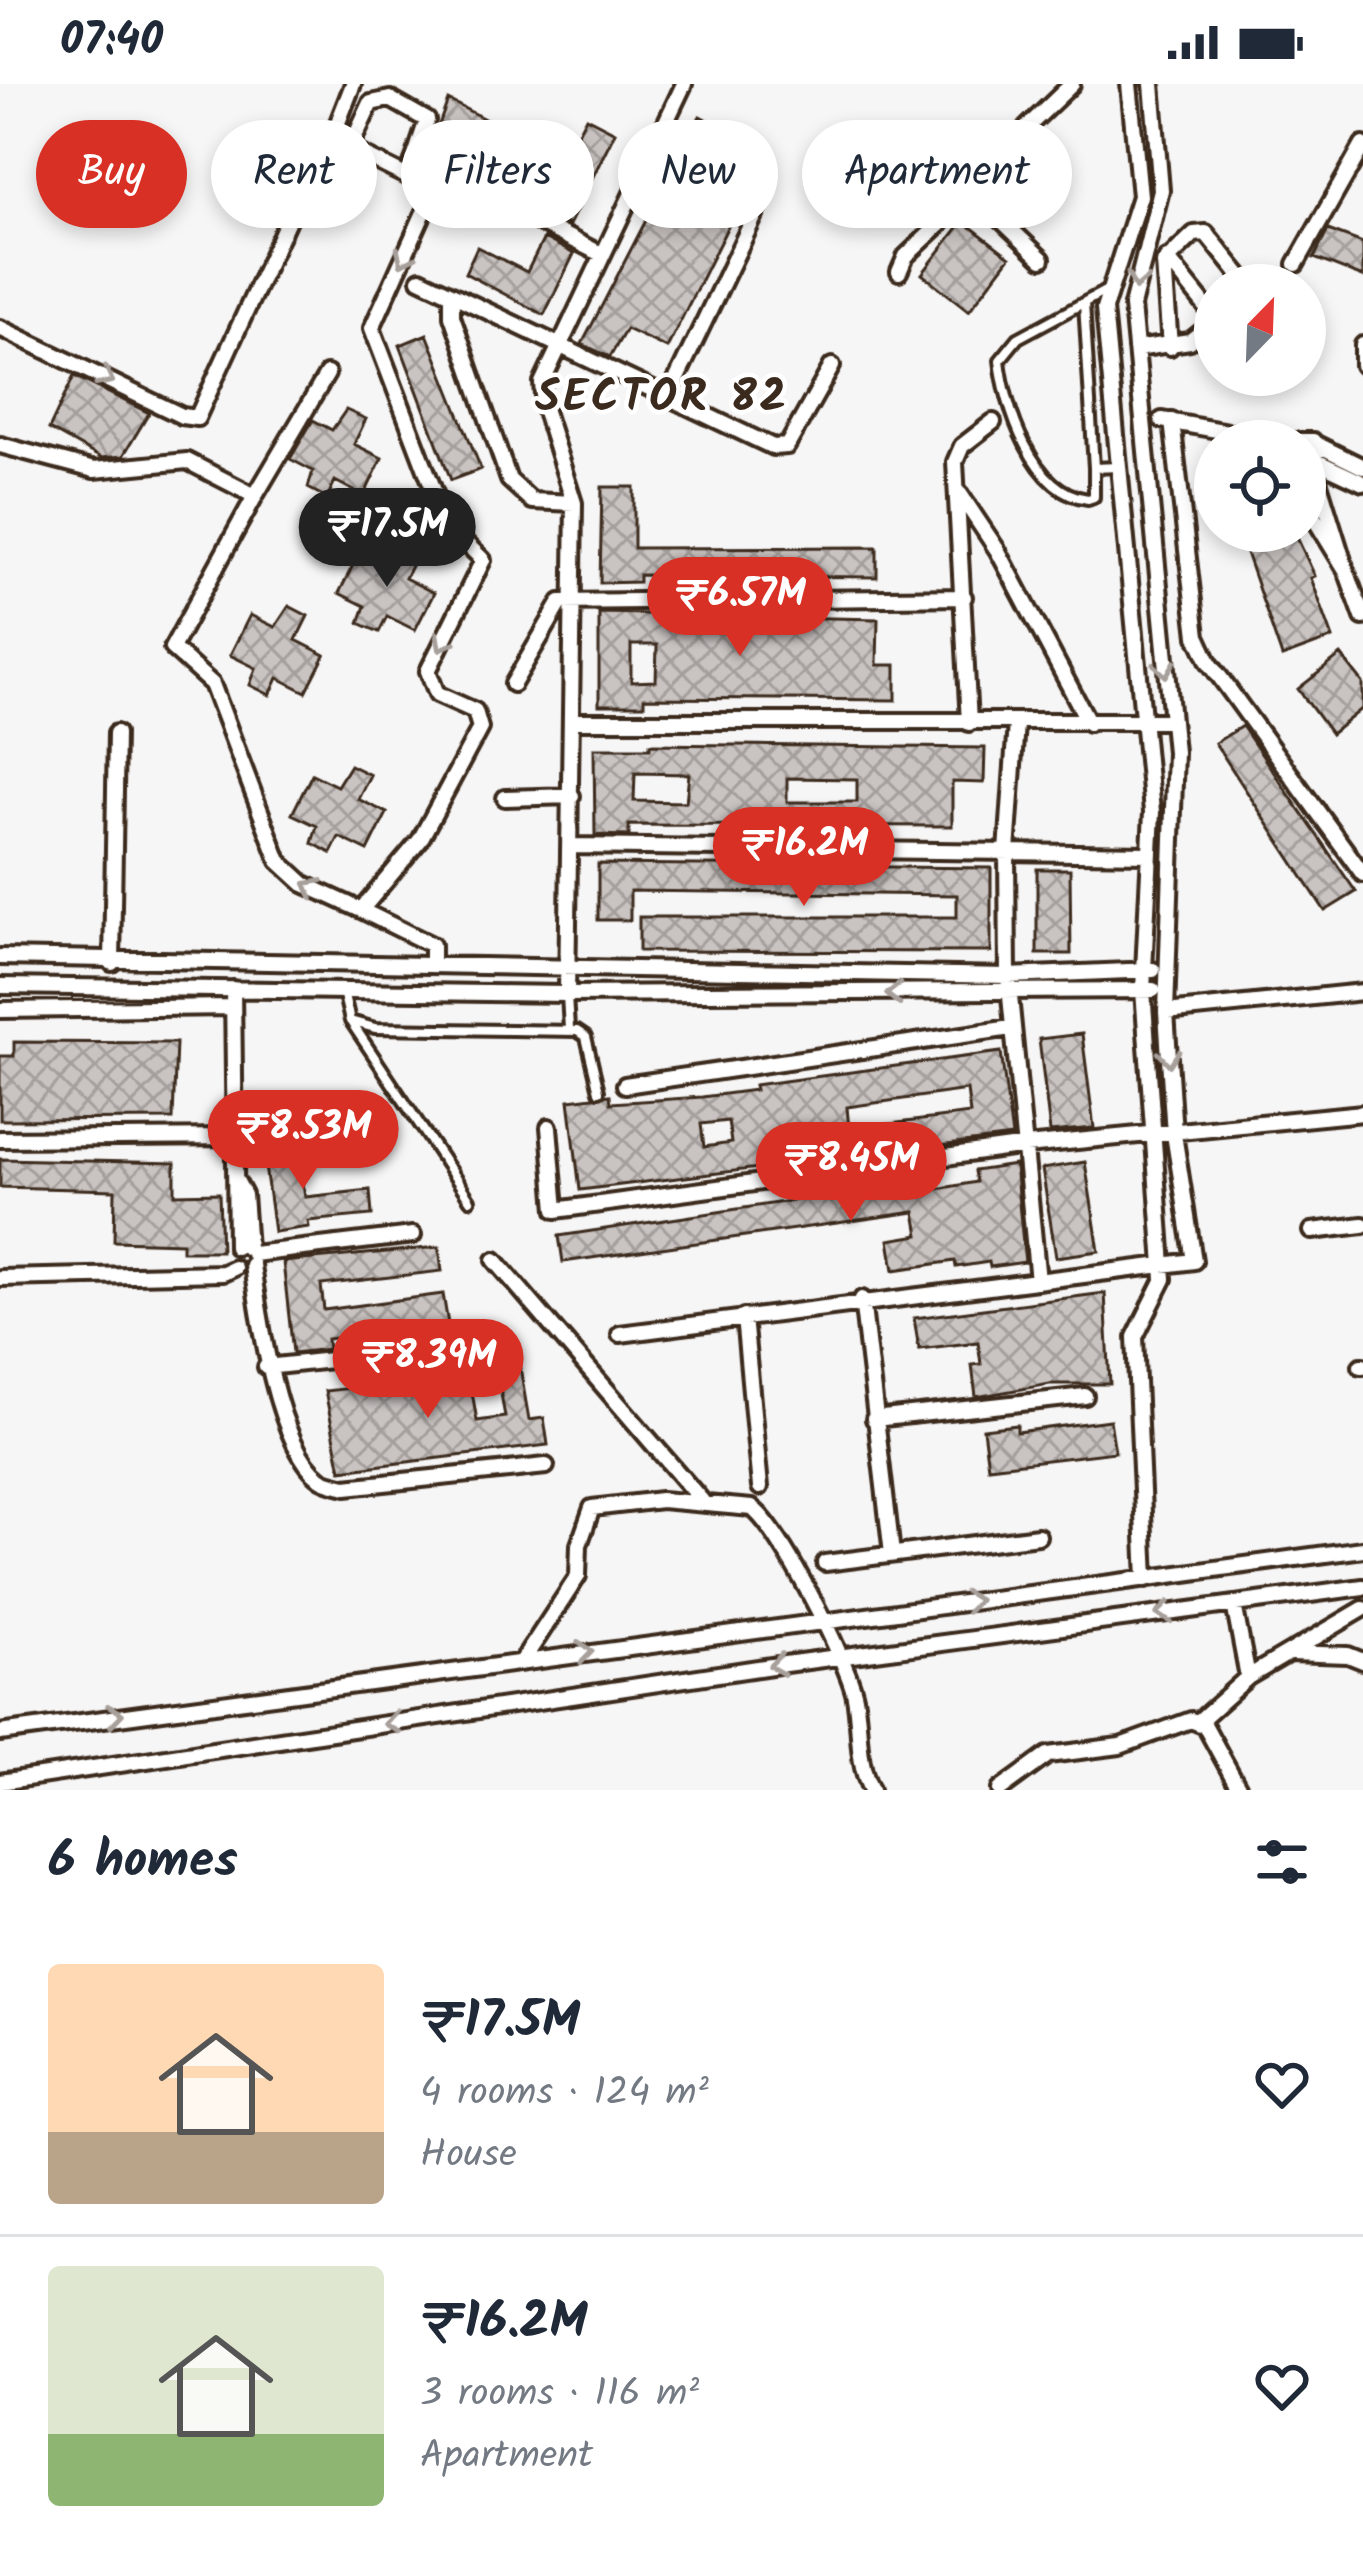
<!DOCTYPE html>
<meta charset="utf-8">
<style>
body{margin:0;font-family:Kalam,sans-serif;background:#f6f6f7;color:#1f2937;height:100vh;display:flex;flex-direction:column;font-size:45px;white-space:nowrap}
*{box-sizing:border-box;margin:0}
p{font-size:39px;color:#747a83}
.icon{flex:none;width:66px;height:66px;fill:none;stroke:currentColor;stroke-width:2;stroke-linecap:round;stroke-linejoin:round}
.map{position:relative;height:1706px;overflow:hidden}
.sheet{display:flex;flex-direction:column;background:#fff;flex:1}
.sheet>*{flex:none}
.banner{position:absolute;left:36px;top:36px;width:1293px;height:108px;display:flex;gap:24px}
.needle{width:78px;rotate:23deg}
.fabs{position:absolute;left:1194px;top:180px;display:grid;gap:24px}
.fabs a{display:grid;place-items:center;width:132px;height:132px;border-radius:50%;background:#fff;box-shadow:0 6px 18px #0003;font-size:60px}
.price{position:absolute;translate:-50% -102px;padding:0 27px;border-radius:42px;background:#d93025;color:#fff;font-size:39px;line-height:78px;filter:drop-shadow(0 3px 6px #0008)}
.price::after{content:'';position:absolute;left:50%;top:72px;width:36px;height:27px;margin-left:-18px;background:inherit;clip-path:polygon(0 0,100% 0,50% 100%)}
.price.on{background:#222;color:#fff}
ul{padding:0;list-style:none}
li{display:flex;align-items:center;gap:36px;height:300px;padding:0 48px}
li+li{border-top:3px solid #e0e1e3}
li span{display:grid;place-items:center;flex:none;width:336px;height:240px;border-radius:12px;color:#555}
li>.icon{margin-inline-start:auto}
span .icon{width:144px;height:144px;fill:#fffc;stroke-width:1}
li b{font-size:51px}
h2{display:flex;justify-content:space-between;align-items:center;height:144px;padding:0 48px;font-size:51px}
.pill{padding:0 42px;border-radius:54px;background:#fff;box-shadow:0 6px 18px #0003;font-size:42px;line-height:108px}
.pill.on{background:#d93025;color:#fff}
.status{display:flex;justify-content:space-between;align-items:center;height:84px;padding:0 60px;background:#fff;direction:ltr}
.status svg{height:33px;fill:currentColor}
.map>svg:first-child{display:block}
</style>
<div class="status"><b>07:40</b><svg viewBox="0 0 49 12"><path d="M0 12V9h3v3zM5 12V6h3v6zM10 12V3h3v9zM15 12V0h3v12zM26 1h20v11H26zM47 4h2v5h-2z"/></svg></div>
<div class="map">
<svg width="1363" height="1706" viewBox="0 0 1363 1706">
<defs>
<pattern id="building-cross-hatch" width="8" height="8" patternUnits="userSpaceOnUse" patternTransform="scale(3)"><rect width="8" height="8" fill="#c9c3c1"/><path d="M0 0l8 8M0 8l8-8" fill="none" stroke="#a49f9c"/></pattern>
</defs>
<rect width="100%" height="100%" fill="#f7f6f6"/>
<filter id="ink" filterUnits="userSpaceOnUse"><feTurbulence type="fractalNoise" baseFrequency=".00833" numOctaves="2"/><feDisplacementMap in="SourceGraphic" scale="24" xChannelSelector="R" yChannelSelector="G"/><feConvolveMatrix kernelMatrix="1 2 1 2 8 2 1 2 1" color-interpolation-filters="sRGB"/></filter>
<g filter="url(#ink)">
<!-- building -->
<path fill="url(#building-cross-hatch)" stroke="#3b2a1e" stroke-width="3" fill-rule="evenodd" d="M448,16L521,54L491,110L426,76Z
M700,32L729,47L701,97L741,116L667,264L626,245L610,273L582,260Z
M586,33L615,48L569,141L538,125Z
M963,137L1010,173L969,227L922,190Z
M1328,146L1363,159V193L1314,174Z
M544,154L574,170L544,231L465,189L477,163L527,188Z
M427,250L481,385L451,396L400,261Z
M74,292L149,329L123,372L101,374L49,345Z
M346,326L366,335L354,360L382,374L364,412L335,397L327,414L308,404L313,387L290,375L313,336L332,346Z
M602,403H634V464L877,463V493L639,491V498L600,499Z
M1286,447H1294L1315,492L1311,494L1333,554L1282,573L1244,463Z
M398,460L417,470L405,494L434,509L415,546L387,532L379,548L359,539L365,522L339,509L359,469L384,481Z
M289,522L308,532L296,556L325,571L306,608L278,594L270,611L250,601L256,584L230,571L250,531L275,543Z
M599,529L878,535L877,581H896V616L644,614V621H599ZM631,561H657L656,597L631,598Z
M1341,571L1363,599V624L1331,650L1298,605Z
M1242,642L1356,808L1325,827L1215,659Z
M650,660L985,664L984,699L952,698V742L629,741V752L595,751L594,664H650ZM635,689L689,690L686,718L634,717ZM787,694L857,695V718H787Z
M350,681L370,691L358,715L387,729L368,767L339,753L331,769L312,759L317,742L292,730L312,690L337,702Z
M598,780L991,784V868L639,867V833H957V811L630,807V836H598Z
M1037,785H1070L1071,870H1037Z
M1082,950L1094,1044L1050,1048L1039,955Z
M14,958L176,959L173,1035L0,1036V972H14Z
M1001,968L1012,1053L580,1106L569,1016L610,1011L611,1019L702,1013L755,1006L754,1001ZM967,1006L970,1030L849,1045L847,1023ZM728,1037L731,1059L704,1063L701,1040Z
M297,1054L305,1113L370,1106L372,1131L308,1137L309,1143L274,1148L262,1060Z
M0,1075L175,1079V1110L219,1109L221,1167H182V1159L114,1157L115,1106L0,1103Z
M1085,1078L1099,1167L1056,1173L1042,1085Z
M1015,1081L1025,1178L990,1183L989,1178L956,1183L955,1177L894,1186L889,1156L919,1151L915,1128L563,1178L559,1152L829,1111L830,1117L943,1104L976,1098L974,1087Z
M439,1163L442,1187L321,1201L324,1226L443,1210L448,1240L327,1255L328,1265L293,1269L283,1178Z
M1105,1209L1110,1300H1050L976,1313L972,1281L981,1280L978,1258L919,1265L914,1234Z
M520,1283L529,1336L544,1334L548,1361L341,1386L325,1307L469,1290L477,1337L505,1333L497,1286Z
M1110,1336L1115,1368L988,1383L983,1345L1017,1341V1348Z"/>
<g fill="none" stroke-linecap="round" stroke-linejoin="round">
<defs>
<path id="service" d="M1107,206L1018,254L1000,276C1005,322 1032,409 1088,415L1094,413V384L1118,383
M1084,219L1094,384
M343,907L350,937L375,944L577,947L586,953L599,1007
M567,911L569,945
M351,938L470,1116"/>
<path id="minor" d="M1129,0L1140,112L1104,225L1152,728L1143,906L1164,1195L1135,1253L1146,1495
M330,59L353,0
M350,64L371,19L390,15L427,36L409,90
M970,106L1042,175
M528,133L601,170
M1167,174L1215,234
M1296,180L1363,61
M899,188L906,172L957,124L990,79L1072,0
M420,195L773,363L787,362L832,282
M452,210V232L509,396L532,417L574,419
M0,244L182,332L197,334L321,64L343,61L434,106L372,244L447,441L483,476L428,587L437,610L475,627L480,644L420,756L361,826L304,800L279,777L212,600L172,564L255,412L187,377L94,386L0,361
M1363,261V281
M1170,263L1164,179L1194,150L1206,149L1248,201
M1136,265L1190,257L1215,237
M668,313L760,121
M1162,336L1277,357
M1172,337L1197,552L1209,578L1363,790
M1297,357H1313L1318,367
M1316,360L1363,383
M1316,377L1363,399
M1313,380L1346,486
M1305,401L1313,432L1346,486L1363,533
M960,410L998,467L1089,639
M255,412L327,290
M348,467L361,429L370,426L443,432
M513,600L561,518L964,513
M573,637H1172
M969,639L955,378L962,362L993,338
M1016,639L1007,768L1008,892L1038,1197
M505,714L572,712
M571,762L1150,770
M361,826L432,861V880
M0,873L1008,892L1153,886
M112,879L116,649
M0,902L567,910L1153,906
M233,905L236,1163
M567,910L574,419L544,324L542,299L684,0
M0,926L233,923
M1166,928L1363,908
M625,1001L1011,944
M549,1043L556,1126L1026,1062L1363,1029
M0,1055L236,1053L358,1033
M236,1096L244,1111L248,1164
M1312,1147L1363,1141
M253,1170L413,1151
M495,1176L702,1417
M252,1181C259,1232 277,1362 320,1394C326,1399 339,1401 346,1403L546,1382
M0,1194L223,1189L234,1184
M862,1215L892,1470
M744,1233L760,1403
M620,1250L1194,1177L1174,1050L1166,928L1175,668L1132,222L1161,106L1152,0
M1361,1282H1363
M266,1283L499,1258
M874,1335L1085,1312
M825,1479L1038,1452
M1234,1520L1248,1593
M1291,1569L1348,1571L1363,1577
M523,1576L578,1492L579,1461L592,1424L661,1416L752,1424C780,1444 848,1578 855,1613C861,1645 856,1676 871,1706
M1199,1637L1248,1593L1363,1525
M0,1649L1363,1465
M0,1698L785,1580L1363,1503
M1000,1706L1048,1671L1120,1662L1191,1636L1205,1642L1240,1706"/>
</defs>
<!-- service casing -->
<use href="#service" stroke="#3b2a1e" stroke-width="16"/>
<!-- minor casing -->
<use href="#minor" stroke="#3b2a1e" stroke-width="22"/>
<!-- service -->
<use href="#service" stroke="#fff" stroke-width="8"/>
<!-- minor -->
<use href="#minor" stroke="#fff" stroke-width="14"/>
</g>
<!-- one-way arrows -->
<defs><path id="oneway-chevron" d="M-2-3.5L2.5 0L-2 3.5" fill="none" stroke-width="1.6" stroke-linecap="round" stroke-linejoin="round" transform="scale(3)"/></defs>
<g stroke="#a79f9a">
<use href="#oneway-chevron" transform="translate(404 174) rotate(116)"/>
<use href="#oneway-chevron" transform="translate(1137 197) rotate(102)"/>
<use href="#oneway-chevron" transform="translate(106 294) rotate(27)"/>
<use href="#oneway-chevron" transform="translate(443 559) rotate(118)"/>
<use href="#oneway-chevron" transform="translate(1165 585) rotate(83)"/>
<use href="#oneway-chevron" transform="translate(312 803) rotate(-152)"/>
<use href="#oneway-chevron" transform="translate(894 910) rotate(180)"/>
<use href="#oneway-chevron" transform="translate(1169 974) rotate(86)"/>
<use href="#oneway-chevron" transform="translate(972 1517) rotate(-7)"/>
<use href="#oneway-chevron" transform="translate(1164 1529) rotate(172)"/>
<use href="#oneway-chevron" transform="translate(585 1568) rotate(-8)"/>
<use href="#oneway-chevron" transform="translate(777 1581) rotate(172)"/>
<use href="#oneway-chevron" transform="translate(115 1631) rotate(-8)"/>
<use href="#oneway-chevron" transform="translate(392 1639) rotate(171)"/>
</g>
</g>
<g text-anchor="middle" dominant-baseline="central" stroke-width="9" stroke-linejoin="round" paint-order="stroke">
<!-- district labels -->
<g font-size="45" font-weight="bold" letter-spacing="3" fill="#3b2a1e" stroke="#fff">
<text x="662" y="315">SECTOR 82</text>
</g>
</g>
</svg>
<div class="fabs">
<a><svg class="needle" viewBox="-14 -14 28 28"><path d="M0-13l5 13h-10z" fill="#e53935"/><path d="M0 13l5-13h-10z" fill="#747a83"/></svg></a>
<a><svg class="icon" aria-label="locate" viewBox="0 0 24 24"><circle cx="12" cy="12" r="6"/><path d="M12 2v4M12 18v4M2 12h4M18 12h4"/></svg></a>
</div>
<b class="price on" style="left:387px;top:506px">₹17.5M</b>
<b class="price" style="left:740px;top:575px">₹6.57M</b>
<b class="price" style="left:804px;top:825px">₹16.2M</b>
<b class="price" style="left:303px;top:1108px">₹8.53M</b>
<b class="price" style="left:851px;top:1140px">₹8.45M</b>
<b class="price" style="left:428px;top:1337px">₹8.39M</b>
<div class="banner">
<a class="pill on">Buy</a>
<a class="pill">Rent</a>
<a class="pill">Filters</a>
<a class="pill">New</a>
<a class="pill">Apartment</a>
</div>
</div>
<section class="sheet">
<h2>6 homes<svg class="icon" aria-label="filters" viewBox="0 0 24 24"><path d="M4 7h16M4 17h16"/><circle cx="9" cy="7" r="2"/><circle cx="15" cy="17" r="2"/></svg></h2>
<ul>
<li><span style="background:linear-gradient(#ffd9b3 70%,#b9a48a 0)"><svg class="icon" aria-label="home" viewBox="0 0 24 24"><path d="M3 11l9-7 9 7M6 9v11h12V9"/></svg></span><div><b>₹17.5M</b><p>4 rooms · 124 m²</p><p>House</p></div><svg class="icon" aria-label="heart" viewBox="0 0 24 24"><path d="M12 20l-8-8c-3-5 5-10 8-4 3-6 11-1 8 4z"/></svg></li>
<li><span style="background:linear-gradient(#dfe7d0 70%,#8fb573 0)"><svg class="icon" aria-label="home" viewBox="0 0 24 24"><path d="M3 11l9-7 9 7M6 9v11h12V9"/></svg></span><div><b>₹16.2M</b><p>3 rooms · 116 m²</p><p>Apartment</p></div><svg class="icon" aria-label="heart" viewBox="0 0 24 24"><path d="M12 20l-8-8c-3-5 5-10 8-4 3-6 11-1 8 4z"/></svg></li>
</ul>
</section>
